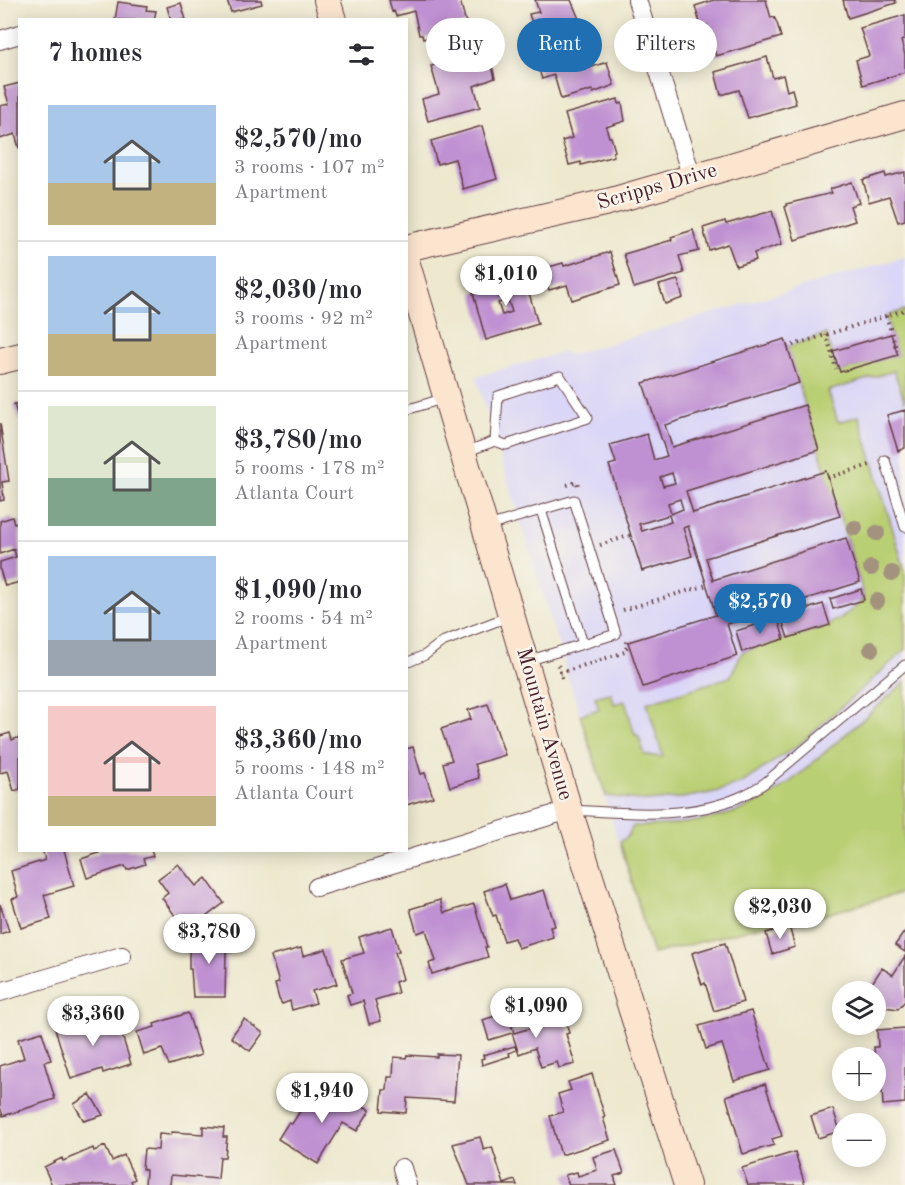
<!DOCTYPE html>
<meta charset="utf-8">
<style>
body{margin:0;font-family:"Old Standard TT",serif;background:#f7f7f7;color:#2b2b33;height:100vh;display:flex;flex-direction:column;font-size:22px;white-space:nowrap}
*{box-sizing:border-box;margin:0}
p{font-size:20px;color:#7c7c81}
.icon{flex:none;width:33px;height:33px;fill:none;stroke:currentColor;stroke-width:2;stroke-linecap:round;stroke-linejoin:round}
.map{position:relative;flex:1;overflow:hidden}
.sheet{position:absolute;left:18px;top:18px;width:390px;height:834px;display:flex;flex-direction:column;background:#fff;border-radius:0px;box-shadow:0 3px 15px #0003}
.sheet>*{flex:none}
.hud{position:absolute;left:426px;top:18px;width:388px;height:54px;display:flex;gap:12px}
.buttons{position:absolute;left:832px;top:981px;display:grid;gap:12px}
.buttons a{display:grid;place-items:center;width:54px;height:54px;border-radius:50%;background:#fff;box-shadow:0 3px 15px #0003;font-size:30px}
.price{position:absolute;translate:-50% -51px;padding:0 14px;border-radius:21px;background:#fff;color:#222;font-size:20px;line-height:39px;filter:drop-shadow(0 2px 3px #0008)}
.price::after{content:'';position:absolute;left:50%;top:36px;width:18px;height:14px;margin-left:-9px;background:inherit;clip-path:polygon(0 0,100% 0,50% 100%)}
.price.current{background:#1f6fb2;color:#fff}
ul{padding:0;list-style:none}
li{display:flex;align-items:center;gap:18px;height:150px;padding:0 30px}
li+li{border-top:2px solid #e1e1e2}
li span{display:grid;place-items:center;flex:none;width:168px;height:120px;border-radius:0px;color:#555}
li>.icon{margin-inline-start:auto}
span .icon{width:72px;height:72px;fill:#fffc;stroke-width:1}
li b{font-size:26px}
h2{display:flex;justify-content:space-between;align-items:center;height:72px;padding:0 30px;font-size:26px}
.chip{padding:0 21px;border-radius:27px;background:#fff;box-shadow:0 3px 15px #0003;font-size:21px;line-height:54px}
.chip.current{background:#1f6fb2;color:#fff}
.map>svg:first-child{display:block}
</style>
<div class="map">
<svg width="905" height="1185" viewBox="0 0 905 1185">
<rect width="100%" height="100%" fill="#f7f3e8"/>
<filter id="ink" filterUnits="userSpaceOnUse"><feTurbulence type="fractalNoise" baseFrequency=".0167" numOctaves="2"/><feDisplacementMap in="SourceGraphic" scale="12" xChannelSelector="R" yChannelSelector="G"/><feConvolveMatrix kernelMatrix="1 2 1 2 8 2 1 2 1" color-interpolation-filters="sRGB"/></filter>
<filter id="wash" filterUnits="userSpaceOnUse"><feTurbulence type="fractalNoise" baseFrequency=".008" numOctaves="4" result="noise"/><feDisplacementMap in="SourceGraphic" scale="24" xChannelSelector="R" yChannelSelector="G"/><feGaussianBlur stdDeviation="1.35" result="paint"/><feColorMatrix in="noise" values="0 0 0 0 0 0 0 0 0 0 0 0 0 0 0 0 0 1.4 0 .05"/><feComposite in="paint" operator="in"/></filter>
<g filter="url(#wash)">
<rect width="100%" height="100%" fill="#ede8ce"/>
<!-- built -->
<path fill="#dad6f7" d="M905,257V892L795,923L781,921L653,954L476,377L564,352L570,355Z"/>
<!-- green -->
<path fill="#b9cf73" stroke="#82774f" stroke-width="1.5" d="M905,310V402L894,371L828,391L838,422L859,416L905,571V650L801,743L742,783L715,792L682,798L647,801L606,796L580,715L599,709L595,697L611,693L614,704L625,701L635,735H638L645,755L663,757L647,703L730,677L742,652L830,625L832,622L840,619L864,600L860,582L787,347L826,334L836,369L840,372L897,355L886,316Z
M905,682V892L795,923L781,921L653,954L620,842L628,836L633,826C672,826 719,821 755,804C784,790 808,767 832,746C857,725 881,703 905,682Z"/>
<g id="blocks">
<!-- building -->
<path fill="#bf90d2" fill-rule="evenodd" d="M227,0H261L262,4L231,12Z
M389,0H460L466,23L456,26L457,29L423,39L422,35H419L414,11L396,16L394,11L392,12Z
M535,0H571L579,19L577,22L544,32L543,29L535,32L529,14L539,12Z
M714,0H766L771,18L774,17L777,23L781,37L716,56L707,25L701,27L695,6Z
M843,0H895L896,3L848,18Z
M118,2L147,6L146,10L156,11L154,20H115Z
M181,3L186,20H171L167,7Z
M905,15V39L901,41L905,55V72L863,85L856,60L869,56L860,28Z
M580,39L589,68L607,62L614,85L593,93L592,90L561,99L554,75L542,79L537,63L549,59L546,49Z
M463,46L464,52L473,50L474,54L488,51L495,78L474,86L480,107L428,121L422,99L439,94L431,66L457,60L454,48Z
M767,57L773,78L783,75L787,91L792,89L796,104L748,118L739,90L721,95L715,72Z
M20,83V148H19L15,134L0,139V106L9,104L4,87Z
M618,99L619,104L622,103L625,121L606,127L609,137H611L615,151L613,152L614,156L581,165V162L569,165L562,141L572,138L565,114Z
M482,126L497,179L463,189L455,159L437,164L431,141Z
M905,172V220L898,222L889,196L869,202L863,180L885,173L886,177Z
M852,182L859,203L850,206L855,221L795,240L785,207L787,206L786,204L832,193L830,189Z
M772,211L782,244L754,253L756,260L736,266L728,244L709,250L703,228L725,221L726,224Z
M693,230L699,251L679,256L684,273L634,288L624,254L672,240L671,237Z
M610,252L620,285L572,300L567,285L549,290L542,269L563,263L564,266Z
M523,272L538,324L486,340L473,293L504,283L502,278ZM508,300L512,312L502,315L498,303Z
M678,280L683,298L665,304L659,285Z
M891,334L898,355L840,372L833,351Z
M785,339L799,383L665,425L672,447L805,405L819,450L686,491L693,513L826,471L840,516L706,558L713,580L846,538L860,582L727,624L737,656L643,687L628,642L716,615L688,526L683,528L692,556L642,571L609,465L616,463L610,445L647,434L654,460L667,456L643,383ZM672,473L675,483L663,486L660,477ZM680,499L683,509L671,514L668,503ZM669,515L671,522L642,531L639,524Z
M20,403V420L19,421L14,404Z
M905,410V448L898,451L887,415Z
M0,423L9,481L2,482L4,500L0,501Z
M12,517L14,523L20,521V582L5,586L0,570V562L16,557L14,549L0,554V521Z
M861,589L864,600L833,609L830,599Z
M823,604L830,625L788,638L781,617Z
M778,618L784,639L742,652L736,631Z
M488,704L505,755L475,764L479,778L450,787L443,763L452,760L441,729L471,719L468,710Z
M10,733L12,740L20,737V789L14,791L8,771L0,773V736Z
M413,747L421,774L425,773L433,797L406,805V749Z
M42,850H64L74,886L44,895L51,919L21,928L12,899L18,897L11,871L45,860Z
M98,850H151L153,856L143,859L145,864L127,870L125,866L87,878L81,859L99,853Z
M178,864L196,886L206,878L224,903L190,929L181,918L179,921L162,898L168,893L158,879Z
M505,884L510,900L544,890L555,926L550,927L553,937L518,948L514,938L504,941L496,915L493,916L484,891Z
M440,900L444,913L474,904L487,947H485L488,957L432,974L429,963L436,961L426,930L417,933L410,909Z
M0,904L9,931L0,934Z
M789,926L795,947L772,954L766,933Z
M392,927L399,951L395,952L403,979L395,982L398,993L375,1000L381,1021L369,1024L363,1001L350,1005L347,995L352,993L342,959L364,953L359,937Z
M905,931V952L895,945Z
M221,933H232V952H226L225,997H193L191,969H189V939H220Z
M725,943L743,1002L714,1011L705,983L702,985L692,953Z
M301,948L303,956L326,949L337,984L312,991L316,1003L292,1010L290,1001L282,1004L279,999L275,984L279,983L271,956Z
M905,956V1001L898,1009L884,1007L876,1002V992H866L882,968L893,975Z
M751,1011L770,1070L734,1081L722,1044L706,1049L699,1026Z
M507,1012L514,1033L565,1018L569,1033L566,1034L575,1064L559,1068L557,1062L541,1067L535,1048L519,1054L512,1033L489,1040L483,1020Z
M188,1013L201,1055L169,1065L162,1049L144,1055L137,1032L155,1027L154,1024Z
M116,1016L131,1064L103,1073L102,1069L71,1079L55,1029L84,1020L88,1035L94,1033L91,1024Z
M244,1019L263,1033L250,1051L231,1037Z
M905,1028V1103L883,1105L882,1090H877L874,1047H878L877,1030Z
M42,1032L51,1060L44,1062L55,1099L3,1116L0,1107V1066L24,1058L18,1039Z
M515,1046L516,1050L509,1053L510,1056L482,1065L481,1059L484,1058L483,1055Z
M437,1054L458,1055L454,1101L407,1098L406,1113L381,1111L383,1090H387L388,1077H393L394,1057L406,1058L407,1055L437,1057Z
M592,1074L605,1117L603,1118L610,1140L561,1155L550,1116L563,1112L558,1094L571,1090L568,1082Z
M765,1084L782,1136L772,1139L774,1145L743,1154L726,1096Z
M318,1088L344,1105L349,1097L370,1110L357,1131L343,1123L318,1164L278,1139L288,1123L292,1124L309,1097L311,1099Z
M90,1094L103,1115L84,1121L74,1104Z
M833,1109L840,1131L818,1138L811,1116Z
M203,1126L224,1128L223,1137H227L225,1157H220L218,1179L171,1175L170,1185H145L146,1170L142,1169L144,1149L158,1150L159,1134L171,1135L172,1132L203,1134Z
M480,1137L484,1150L492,1147L504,1184L515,1180L517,1185H469L453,1144Z
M105,1146L112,1161L124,1155L135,1179L131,1181L133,1185H52L44,1167L62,1158L63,1161L93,1148L94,1151Z
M616,1150L624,1173L614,1176L617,1185H569L565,1175L577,1172L578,1176L597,1170L593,1157Z
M795,1152L805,1185H748L742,1168Z"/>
</g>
</g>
<g filter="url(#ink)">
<use href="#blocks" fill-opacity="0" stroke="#623d43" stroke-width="1.5"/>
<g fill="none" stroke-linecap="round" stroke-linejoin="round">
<defs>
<path id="lane" d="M406,410L445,398
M465,452L495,441L506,445L588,418L560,376L498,396L495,441
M885,460L905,527
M541,510L583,644
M488,526L574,500L616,634L527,661
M406,663L425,655L442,642L510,616
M571,810C628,813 689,820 742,796C751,792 759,787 766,782L905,665"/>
<path id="street" d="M637,0L692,178
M0,40L20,34
M317,887L569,810
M0,992L122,956
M402,1168L407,1185"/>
<path id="secondary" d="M327,0L333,20
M406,248L608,202L905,115
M406,261L569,810L687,1185
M0,361L20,356"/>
</defs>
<!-- lane casing -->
<use href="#lane" stroke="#623d43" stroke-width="11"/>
<!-- street casing -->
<use href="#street" stroke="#623d43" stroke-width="20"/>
<!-- secondary casing -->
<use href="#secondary" stroke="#623d43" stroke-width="28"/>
<!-- path -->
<path stroke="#623d43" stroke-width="4" stroke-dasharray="1.5 4.5" stroke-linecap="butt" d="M886,316L897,351
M826,334L836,369
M787,347L905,310
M828,478L873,464
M567,485L577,482L579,488
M600,545L631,535
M623,610L707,585
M558,665L563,681
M560,673L625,652L627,646L626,641"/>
<!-- lane -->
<use href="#lane" stroke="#fff" stroke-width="9"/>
<!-- street -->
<use href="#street" stroke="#fff" stroke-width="18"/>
<!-- secondary -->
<use href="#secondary" stroke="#fbe5cf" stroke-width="26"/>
</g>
<!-- trees -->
<g fill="#a3927e">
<circle cx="855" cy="528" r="8"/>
<circle cx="877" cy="533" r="8"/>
<circle cx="871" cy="568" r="8"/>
<circle cx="892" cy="573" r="8"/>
<circle cx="877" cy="601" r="8"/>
<circle cx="871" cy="649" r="8"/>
</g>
</g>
<g text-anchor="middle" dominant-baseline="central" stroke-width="5" stroke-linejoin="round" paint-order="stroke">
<!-- street labels -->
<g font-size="21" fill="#4a1f2b" stroke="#f7f3e8">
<text transform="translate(657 187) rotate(-16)">Scripps Drive</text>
<text transform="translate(544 724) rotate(74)">Mountain Avenue</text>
</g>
</g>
</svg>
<div class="buttons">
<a><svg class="icon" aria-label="layers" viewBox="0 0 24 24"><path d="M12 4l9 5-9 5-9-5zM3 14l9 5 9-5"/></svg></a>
<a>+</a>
<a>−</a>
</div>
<b class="price" style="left:506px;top:307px">$1,010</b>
<b class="price current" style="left:760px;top:635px">$2,570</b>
<b class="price" style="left:780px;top:940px">$2,030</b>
<b class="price" style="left:209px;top:965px">$3,780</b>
<b class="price" style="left:536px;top:1039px">$1,090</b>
<b class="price" style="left:93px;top:1047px">$3,360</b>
<b class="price" style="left:322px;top:1124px">$1,940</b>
<div class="hud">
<a class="chip">Buy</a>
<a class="chip current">Rent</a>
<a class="chip">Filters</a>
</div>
<section class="sheet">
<h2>7 homes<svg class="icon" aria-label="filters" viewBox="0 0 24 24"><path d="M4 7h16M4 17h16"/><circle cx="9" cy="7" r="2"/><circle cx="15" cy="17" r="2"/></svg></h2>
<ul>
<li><span style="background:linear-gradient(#a9c7e8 65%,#c2b280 0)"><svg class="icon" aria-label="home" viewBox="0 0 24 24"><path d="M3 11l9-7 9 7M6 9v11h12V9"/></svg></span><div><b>$2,570/mo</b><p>3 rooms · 107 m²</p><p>Apartment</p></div></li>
<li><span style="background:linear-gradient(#a9c7e8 65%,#c2b280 0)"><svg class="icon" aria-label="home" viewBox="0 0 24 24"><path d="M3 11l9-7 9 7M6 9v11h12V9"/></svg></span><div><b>$2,030/mo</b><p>3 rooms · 92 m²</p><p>Apartment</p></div></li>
<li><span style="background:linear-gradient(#dfe7d0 60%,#7fa58c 0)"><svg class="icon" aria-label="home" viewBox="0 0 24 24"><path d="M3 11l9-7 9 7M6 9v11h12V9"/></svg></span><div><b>$3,780/mo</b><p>5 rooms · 178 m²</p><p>Atlanta Court</p></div></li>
<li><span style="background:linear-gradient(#a9c7e8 70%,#9aa5b1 0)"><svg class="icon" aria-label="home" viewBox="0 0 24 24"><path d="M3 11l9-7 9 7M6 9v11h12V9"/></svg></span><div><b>$1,090/mo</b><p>2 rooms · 54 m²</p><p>Apartment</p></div></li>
<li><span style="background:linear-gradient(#f6c9c9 75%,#c2b280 0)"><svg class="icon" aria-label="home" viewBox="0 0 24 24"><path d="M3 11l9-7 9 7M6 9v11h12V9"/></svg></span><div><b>$3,360/mo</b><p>5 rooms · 148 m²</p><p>Atlanta Court</p></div></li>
</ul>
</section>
</div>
